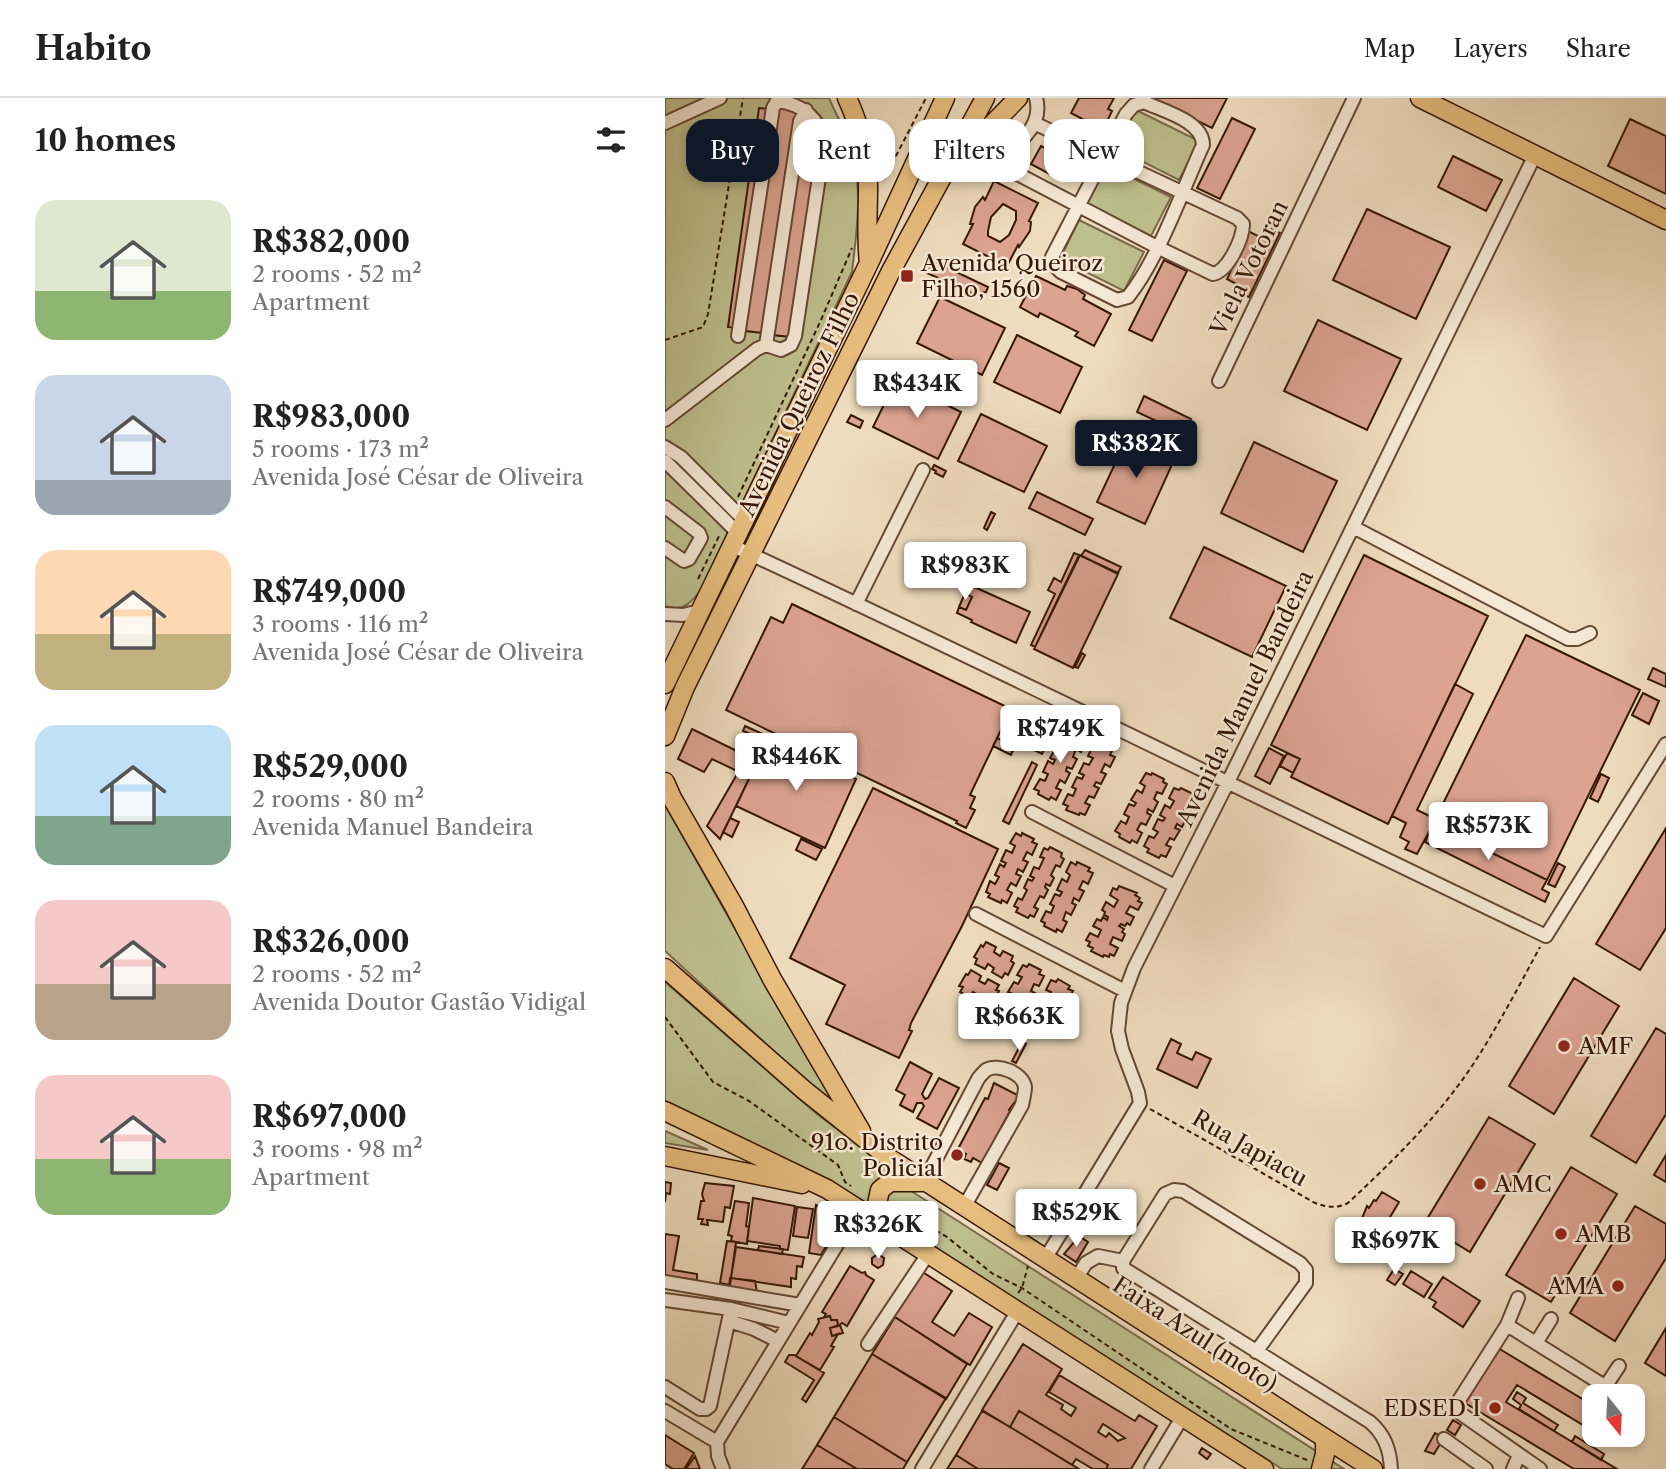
<!DOCTYPE html>
<meta charset="utf-8">
<style>
body{margin:0;font-family:"Libre Caslon Text",serif;background:#f2f2f2;color:#222;height:100vh;display:flex;flex-direction:column;font-size:26px;white-space:nowrap}
*{box-sizing:border-box;margin:0}
p{font-size:23px;color:#767676}
.icon{flex:none;width:38px;height:38px;fill:none;stroke:currentColor;stroke-width:2;stroke-linecap:round;stroke-linejoin:round}
.map{position:relative;flex:1;overflow:hidden}
.details{display:flex;flex-direction:column;background:#fff;width:665px}
.details>*{flex:none}
.guide{position:absolute;left:21px;top:21px;width:665px;height:63px;display:flex;gap:14px}
.needle{width:46px;rotate:162deg}
.buttons{position:absolute;left:917px;top:1286px;display:grid;gap:14px}
.buttons a{display:grid;place-items:center;width:63px;height:63px;border-radius:14px;background:#fff;box-shadow:0 4px 10px #0003;font-size:35px}
.price{position:absolute;translate:-50% -60px;padding:0 16px;border-radius:7px;background:#fff;color:#222;font-size:23px;line-height:46px;filter:drop-shadow(0 2px 4px #0008)}
.price::after{content:'';position:absolute;left:50%;top:42px;width:21px;height:16px;margin-left:-10px;background:inherit;clip-path:polygon(0 0,100% 0,50% 100%)}
.price.selected{background:#111827;color:#fff}
ul{padding:0;list-style:none}
li{display:flex;align-items:center;gap:21px;height:175px;padding:0 35px}
li span{display:grid;place-items:center;flex:none;width:196px;height:140px;border-radius:21px;color:#555}
li>.icon{margin-inline-start:auto}
span .icon{width:84px;height:84px;fill:#fffc;stroke-width:1}
li b{font-size:30px}
h2{display:flex;justify-content:space-between;align-items:center;height:84px;padding:0 35px;font-size:30px}
.tag{padding:0 24px;border-radius:21px;background:#fff;box-shadow:0 4px 10px #0003;font-size:24px;line-height:63px}
.tag.selected{background:#111827;color:#fff}
header{display:flex;align-items:center;gap:42px;box-sizing:border-box;height:98px;padding:0 35px;background:#fff;border-bottom:2px solid #e0e0e0}
header strong{font-size:33px}
nav{display:flex;gap:38px;margin-inline-start:auto;font-size:24px}
main{display:flex;flex:1;min-height:0}
.map>svg:first-child{display:block}
</style>
<header>
<strong>Habito</strong>
<nav><a>Map</a><a>Layers</a><a>Share</a></nav>
</header>
<main>
<section class="details">
<h2>10 homes<svg class="icon" aria-label="filters" viewBox="0 0 24 24"><path d="M4 7h16M4 17h16"/><circle cx="9" cy="7" r="2"/><circle cx="15" cy="17" r="2"/></svg></h2>
<ul>
<li><span style="background:linear-gradient(#dfe7d0 65%,#8fb573 0)"><svg class="icon" aria-label="home" viewBox="0 0 24 24"><path d="M3 11l9-7 9 7M6 9v11h12V9"/></svg></span><div><b>R$382,000</b><p>2 rooms · 52 m²</p><p>Apartment</p></div></li>
<li><span style="background:linear-gradient(#c9d6e8 75%,#9aa5b1 0)"><svg class="icon" aria-label="home" viewBox="0 0 24 24"><path d="M3 11l9-7 9 7M6 9v11h12V9"/></svg></span><div><b>R$983,000</b><p>5 rooms · 173 m²</p><p>Avenida José César de Oliveira</p></div></li>
<li><span style="background:linear-gradient(#ffd9b3 60%,#c2b280 0)"><svg class="icon" aria-label="home" viewBox="0 0 24 24"><path d="M3 11l9-7 9 7M6 9v11h12V9"/></svg></span><div><b>R$749,000</b><p>3 rooms · 116 m²</p><p>Avenida José César de Oliveira</p></div></li>
<li><span style="background:linear-gradient(#bfe0f5 65%,#7fa58c 0)"><svg class="icon" aria-label="home" viewBox="0 0 24 24"><path d="M3 11l9-7 9 7M6 9v11h12V9"/></svg></span><div><b>R$529,000</b><p>2 rooms · 80 m²</p><p>Avenida Manuel Bandeira</p></div></li>
<li><span style="background:linear-gradient(#f6c9c9 60%,#b9a48a 0)"><svg class="icon" aria-label="home" viewBox="0 0 24 24"><path d="M3 11l9-7 9 7M6 9v11h12V9"/></svg></span><div><b>R$326,000</b><p>2 rooms · 52 m²</p><p>Avenida Doutor Gastão Vidigal</p></div></li>
<li><span style="background:linear-gradient(#f6c9c9 60%,#8fb573 0)"><svg class="icon" aria-label="home" viewBox="0 0 24 24"><path d="M3 11l9-7 9 7M6 9v11h12V9"/></svg></span><div><b>R$697,000</b><p>3 rooms · 98 m²</p><p>Apartment</p></div></li>
</ul>
</section>
<div class="map">
<svg width="1001" height="1371" viewBox="0 0 1001 1371">
<rect width="100%" height="100%" fill="#efdcbe"/>
<filter id="stains"><feTurbulence type="fractalNoise" baseFrequency=".00286" numOctaves="4"/><feColorMatrix values="0 0 0 0 .2 0 0 0 0 .09 0 0 0 0 .02 0 0 0 .5 -.17"/></filter>
<radialGradient id="worn" r=".72"><stop offset=".6" stop-color="#630" stop-opacity="0"/><stop offset="1" stop-color="#630" stop-opacity=".3"/></radialGradient>
<!-- green -->
<path fill="#bebf8e" stroke="#7a6b4a" stroke-width="2" d="M0,0H164C170,15 179,29 184,44C199,87 192,130 187,174L37,490C27,504 18,515 0,508Z
M469,11L534,43L514,82L449,49Z
M441,67L506,99L486,138L421,106Z
M414,122L479,154L459,193L395,161Z
M0,707L148,969L167,998L168,1004L162,1002L0,853Z
M0,884L152,1016L224,1070L227,1074L224,1079L209,1089L203,1103L207,1107L204,1110L0,1005Z
M0,1033L43,1052L0,1045Z
M243,1091L679,1371H617L258,1144L229,1120L221,1109V1097L226,1093Z"/>
<!-- building -->
<path fill="#dba390" stroke="#371705" stroke-width="2" fill-rule="evenodd" d="M414,0H449L443,11L447,13L438,32L406,15Z
M485,0H562L547,30Z
M113,9L132,12L98,235L80,233Z
M94,10L103,11L71,230L63,229Z
M567,20L590,31L555,101L532,90Z
M965,21L1001,38V96L943,68Z
M137,39L156,42L126,239L107,237Z
M376,48L400,60L390,79L366,66Z
M788,58L837,82L821,113L773,89Z
M329,83L373,105L364,123L366,124L365,133L354,149L353,147L342,168L298,146L308,126H305L310,109L318,99L320,102Z
M338,106L351,113V122L344,137L335,144L323,138V133L326,119Z
M702,111L785,149L751,221L668,182Z
M606,131L615,135L584,199L575,194L577,189L562,181L569,166L565,164L581,132L601,142Z
M499,162L522,173L487,243L464,232Z
M268,163L323,189L321,194L308,196L262,175Z
M371,178L400,192L402,188L412,191L420,197L418,201L446,216L429,248L410,238L413,234L375,215L373,219L355,209Z
M275,199L340,230L317,277L252,245Z
M653,222L736,261L702,332L619,293Z
M352,237L417,269L395,315L329,284Z
M231,282L296,314L273,361L208,329Z
M479,298L526,321L519,336L472,314Z
M316,316L382,348L359,394L293,363Z
M186,317L198,323L195,330L182,324Z
M463,338L510,360L480,426L432,404Z
M589,344L672,383L638,454L556,415Z
M269,367L281,373L278,379L270,375L271,373L267,371Z
M372,394L428,421L420,437L364,410Z
M326,414L330,416L322,432L319,430Z
M539,449L621,488L587,559L505,520Z
M420,452L456,469L453,475L416,458Z
M409,455L414,457L370,549L366,547L390,496L383,492L389,480L396,484Z
M415,457L453,476L408,570L369,551Z
M699,457L823,518L723,726L626,679L635,661L606,647Z
M305,487L365,514L351,545L306,524L307,522L292,515L294,509L301,512L307,499L300,495Z
M300,495L307,499L301,512L294,509Z
M127,506L346,611L305,697L310,699L305,710L310,712L301,730L291,725L292,723L61,612L106,519L118,525Z
M861,537L975,592L882,782L768,726Z
M417,555L420,557L413,570L410,569Z
M988,570L1001,576V589L983,581Z
M790,586L808,596L752,712L771,721L752,756L740,751L744,744L735,739L741,725L727,718Z
M978,595L994,603L984,626L967,617Z
M80,628L104,639L55,741L42,728L89,647L82,644L83,635L78,633Z
M27,631L80,657L72,673L47,661L39,674L13,661Z
M400,632L405,635L406,632L418,638L417,642L421,644L416,654L411,651L408,659L412,661L407,671L402,669L401,673L405,675L400,685L395,682L391,690L396,692L391,702L386,699L384,702L373,696L374,693L369,691L375,681L380,683L383,676L378,674L383,663L388,666L390,662L385,660L391,650L396,652L399,645L394,643Z
M104,639L191,681L160,750L71,708Z
M374,639L383,643L377,656L369,652Z
M332,640L350,648L346,657L328,648Z
M435,647L447,653L445,657L450,659L445,669L440,666L436,674L441,676L436,686L431,684L429,688L434,690L429,700L424,698L420,705L425,707L420,717L415,715L414,717L401,712L403,708L398,706L403,696L408,698L411,691L407,689L412,679L417,681L419,677L414,675L419,665L424,667L428,660L423,658L428,648L433,650Z
M604,650L619,658L605,686L590,678Z
M622,655L635,661L628,675L615,668Z
M367,664L372,667L344,726L338,723Z
M481,675L486,677L487,675L499,681L498,684L502,686L497,696L492,694L489,701L493,704L488,714L483,711L482,715L486,717L481,727L476,725L472,732L477,735L472,745L467,742L465,745L454,739L455,736L450,733L456,723L461,726L464,719L459,716L464,706L469,708L471,705L466,702L472,692L477,695L480,688L475,685Z
M936,676L944,680L933,704L925,700Z
M208,690L333,751L297,828L246,925L244,932L247,933L234,960L161,926L180,887L125,860Z
M509,690L514,692L516,690L528,696L526,699L531,701L526,711L521,709L517,716L522,719L517,729L512,726L510,730L515,732L509,742L505,740L501,747L506,749L501,759L496,757L494,760L482,754L484,751L479,748L484,738L489,740L493,734L488,731L493,721L498,723L500,720L495,717L500,707L505,710L509,703L504,700Z
M65,720L74,724L67,739L58,734Z
M768,726L882,782L877,791L884,795L880,804L760,744Z
M1001,730V830L975,872L931,846Z
M351,735L356,738L357,735L369,741L367,744L372,746L367,757L362,754L358,762L363,764L358,774L353,771L351,776L356,778L351,788L346,785L342,792L347,795L342,805L337,802L336,805L323,799L325,796L321,794L325,783L330,786L334,779L330,777L335,766L339,769L341,765L336,763L341,752L347,755L350,748L345,745Z
M136,741L157,751L151,762L131,752Z
M385,749L397,755L396,759L399,761L395,769L391,767L386,777L389,780L385,788L381,786L380,789L383,792L379,800L375,798L369,809L373,811L369,819L365,817L363,820L351,814L353,810L349,808L353,800L357,802L362,792L359,790L363,781L367,783L369,780L365,778L369,769L374,771L379,760L375,759L379,750L383,752Z
M406,764L411,767L412,764L425,770L423,773L428,775L423,786L418,783L414,791L419,793L414,803L409,800L407,805L411,807L406,817L401,814L398,822L402,824L397,834L392,831L391,834L379,828L380,825L376,823L381,813L386,815L389,808L385,806L390,796L395,798L397,794L392,792L397,781L402,784L405,777L401,774Z
M893,765L900,769L890,789L883,786Z
M454,788L472,795L470,797L475,800L473,803L477,805L473,812L465,808L461,815L469,819L465,827L462,825L460,828L456,826L454,828L459,831L457,834L460,836L457,843L448,839L445,846L453,850L449,858L445,856L444,859L439,857L438,859L426,853L428,850L423,848L425,844L421,842L425,835L433,839L436,832L428,828L432,821L436,823L438,819L442,822L443,819L439,817L440,814L437,812L441,804L449,809L453,802L445,797L448,790L452,792Z
M321,844L331,849L329,854L335,858L338,853L348,858L346,863L349,865L343,877L340,875L337,880L327,874L329,870L323,866L320,871L310,866L312,861L309,859L316,847L318,849Z
M364,866L376,872L374,876L379,878L374,888L369,886L366,893L370,895L365,905L360,903L359,906L347,900L348,896L343,894L349,884L353,886L357,879L352,877L358,867L362,869Z
M306,872L316,878L314,883L320,886L323,881L334,887L331,892L334,893L328,905L325,904L322,908L312,903L314,898L308,894L305,899L295,894L298,889L294,888L301,876L303,877Z
M909,880L954,908L889,1016L844,988Z
M393,881L405,888L403,891L408,893L403,903L398,901L394,908L399,910L394,920L389,918L387,921L375,915L377,912L372,909L377,899L382,901L386,894L381,892L386,882L391,884Z
M991,930L1001,936V1016L971,1065L926,1038Z
M506,941L516,946L512,955L527,962L531,954L546,961L532,990L492,971Z
M357,944L361,946L351,965L347,963Z
M245,964L267,976L257,996L260,1001L263,1000L274,980L294,990L272,1031L252,1020L259,1008L257,1005H252L248,1014L235,1007L240,997L231,992Z
M329,985L354,998L344,1012L345,1013L317,1065L308,1060L306,1064L299,1061L301,1056L293,1051L320,1000L323,1001Z
M824,1019L870,1046L805,1154L759,1126Z
M1001,1057V1084L989,1077Z
M334,1065L344,1070L332,1092L322,1087Z
M906,1069L952,1096L886,1204L841,1177Z
M0,1084L6,1085L5,1096L1,1095L0,1104Z
M40,1085L69,1088L65,1110L60,1109L58,1124L42,1122L43,1127L36,1126L38,1121H33L36,1103H39L37,1096Z
M717,1094L734,1104L706,1151L689,1140L702,1108L704,1110L709,1102L711,1103Z
M88,1100L130,1108L123,1152L115,1151V1148L82,1143Z
M70,1103L84,1105L81,1128L84,1129L82,1146L66,1143L67,1138L63,1137Z
M151,1107L162,1113L174,1127L156,1157L144,1155Z
M970,1108L1001,1126V1160L950,1243L905,1215Z
M132,1109L148,1111L143,1140L128,1138Z
M0,1136L14,1138L8,1172L32,1176V1182L0,1178Z
M414,1138L423,1144L411,1164L399,1156Z
M62,1143L71,1144L65,1187L55,1185Z
M94,1148L118,1151L117,1156L93,1152Z
M71,1149L139,1159L137,1169L132,1168L131,1181L126,1180V1189L66,1180Z
M213,1156L219,1160L218,1167L213,1170L207,1166V1160Z
M185,1168L197,1175L200,1174L201,1177L209,1182L182,1228L177,1225L173,1228L172,1222H166L165,1218L159,1219L161,1216L157,1214Z
M729,1171L738,1176L730,1187L722,1182Z
M256,1173L287,1193L267,1224L289,1238L304,1215L327,1229L305,1267L225,1216Z
M746,1173L767,1186L759,1199L738,1186Z
M778,1179L815,1203L798,1229L768,1209L771,1204L764,1200Z
M65,1180L90,1183L92,1194L64,1190Z
M165,1218L166,1222H172L173,1228L165,1230L167,1238L173,1236L166,1248L169,1249L155,1272L131,1258L145,1235L147,1237L154,1224L153,1221Z
M230,1219L302,1266L281,1301L207,1256Z
M175,1227L178,1235L167,1238L165,1230Z
M1001,1230V1278L980,1265Z
M358,1246L397,1271L381,1297L398,1307L396,1311L406,1318L411,1310L384,1294L394,1277L470,1323L474,1317L492,1328L466,1371H441L443,1367L354,1313L345,1329L317,1312ZM438,1326L460,1340L453,1343L444,1335L441,1339L433,1334Z
M833,1250L929,1308L918,1327L852,1287L841,1304L952,1371H909L800,1305Z
M207,1256L281,1300L242,1364L169,1319Z
M124,1257H129L159,1275L141,1304L137,1301L149,1282L120,1264Z
M852,1294L861,1300L858,1305L893,1327L889,1333L854,1311L856,1307L848,1301Z
M317,1313L345,1329L414,1371H313L291,1357Z
M354,1313L443,1367L441,1371H428L411,1361L407,1367L345,1329Z
M169,1319L242,1364L238,1371H192L152,1347Z
M788,1322L796,1327L790,1337L782,1332Z
M770,1335L777,1339V1343L769,1356L760,1353Z
M0,1337L29,1355L19,1371H8L0,1366Z
M910,1338L939,1356L936,1362L907,1344Z
M152,1347L192,1371H137Z
M537,1350L546,1356L542,1361L534,1355Z
M291,1357L313,1371H282Z
M30,1358L35,1371H21Z"/>
<g fill="none" stroke-linecap="round" stroke-linejoin="round">
<defs>
<path id="minor" d="M479,4C498,13 538,23 538,47C517,93 494,160 463,199L452,202L396,174L390,168L387,159L461,16L469,7Z
M0,25L55,0
M324,61L492,149L548,176C563,173 578,141 578,126L572,120L369,25
M282,69C296,66 312,65 326,60C351,51 379,29 371,0
M101,247L135,23L141,12
M554,283L689,0
M0,322L92,251L101,247L116,252L126,247L130,238L159,46C155,20 137,6 112,3L108,10L73,238
M0,349L16,359L80,423
M0,363L74,436
M0,409L34,435L36,440L24,461L19,463L0,450
M688,429L903,541H912L925,535
M68,448C341,574 610,709 881,838L1001,646
M191,506L258,372
M0,516L18,517L35,513
M367,714L510,788
M311,816L460,893
M259,1084L313,981C314,979 319,974 321,972C333,965 358,975 360,989C360,994 358,1002 357,1007L299,1109
M380,1161L475,1005L473,994L457,951L453,933L456,905L469,870L562,686L870,57
M458,1163V1170L705,1324C720,1337 725,1352 726,1371
M411,1181L421,1165L433,1158L458,1163L500,1096L509,1092L518,1093L635,1165L641,1172V1185L591,1254
M0,1184L135,1207
M853,1200L842,1227L791,1307L795,1315L875,1371
M0,1202L66,1211L124,1225
M64,1223L89,1231L113,1243
M842,1227L938,1287L942,1286L954,1268
M871,1245L886,1221
M203,1246L263,1156
M0,1289L35,1311H41L45,1308L66,1211
M0,1313L52,1344
M779,1341L821,1371
M52,1344L193,1112
M52,1344L53,1358L58,1371
M257,1371L352,1214
M486,1371L518,1318
M848,1371L854,1357"/>
<path id="highway" d="M182,0C195,28 203,58 203,89C203,115 201,139 204,165
M755,0L1001,122
M293,57L311,43L353,0
M0,586L204,165L280,0
M0,638L20,589L226,173L320,0
M0,684L7,700L69,808L107,881L196,1033
M0,870L139,992L224,1060L708,1371
M0,1013L162,1091L599,1371
M0,1058L137,1086
M223,1131L222,1122L212,1106L215,1092L225,1084H259
M656,1371L660,1356V1342"/>
</defs>
<!-- minor casing -->
<use href="#minor" stroke="#654833" stroke-width="16"/>
<!-- highway casing -->
<use href="#highway" stroke="#371705" stroke-width="21"/>
<!-- path -->
<path stroke="#371705" stroke-width="2" stroke-dasharray="5 3.5" stroke-linecap="butt" d="M219,81L261,0
M0,242L38,229L43,216L78,0
M73,399L156,222L187,150
M33,481L55,436
M0,919L48,984L84,1003L173,1067L180,1084L186,1088
M485,1011L650,1105C662,1109 671,1111 683,1105C729,1062 774,1018 809,965C833,928 854,888 875,849
M234,1111L282,1139L328,1176L357,1190L566,1331L642,1362
M353,1195L357,1190L363,1168"/>
<!-- minor -->
<use href="#minor" stroke="#f5e8d5" stroke-width="12"/>
<!-- highway -->
<use href="#highway" stroke="#e8be7f" stroke-width="18"/>
</g>
<!-- markers -->
<g fill="#8f2418" stroke="#f5e8d5" stroke-width="2.5">
<rect x="235" y="171" width="14" height="14" rx="3.5"/>
<circle cx="899" cy="948" r="7"/>
<circle cx="292" cy="1057" r="7"/>
<circle cx="815" cy="1086" r="7"/>
<circle cx="896" cy="1136" r="7"/>
<circle cx="953" cy="1188" r="7"/>
<circle cx="830" cy="1310" r="7"/>
</g>
<g text-anchor="middle" dominant-baseline="central" stroke-width="5" stroke-linejoin="round" paint-order="stroke">
<!-- poi labels -->
<g font-size="23" fill="#371705" stroke="#f5e8d5" text-anchor="start">
<text x="256" y="165">Avenida Queiroz<tspan x="256" dy="26">Filho, 1560</tspan></text>
<text x="913" y="948">AMF</text>
<text x="278" y="1044" text-anchor="end">91o. Distrito<tspan x="278" dy="26">Policial</tspan></text>
<text x="829" y="1086">AMC</text>
<text x="910" y="1136">AMB</text>
<text x="939" y="1188" text-anchor="end">AMA</text>
<text x="816" y="1310" text-anchor="end">EDSED I</text>
</g>
<!-- street labels -->
<g font-size="23" fill="#371705" stroke="#f5e8d5">
<text transform="translate(584 170) rotate(-64)">Viela Votoran</text>
<text transform="translate(134 306) rotate(-64)">Avenida Queiroz Filho</text>
<text transform="translate(580 600) rotate(-64)">Avenida Manuel Bandeira</text>
<text transform="translate(585 1050) rotate(30)">Rua Japiacu</text>
<text transform="translate(530 1236) rotate(33)">Faixa Azul (moto)</text>
</g>
</g>
<rect width="100%" height="100%" filter="url(#stains)"/>
<rect width="100%" height="100%" fill="url(#worn)"/>
</svg>
<div class="buttons">
<a><svg class="needle" viewBox="-14 -14 28 28"><path d="M0-13l5 13h-10z" fill="#e53935"/><path d="M0 13l5-13h-10z" fill="#767676"/></svg></a>
</div>
<b class="price" style="left:252px;top:322px">R$434K</b>
<b class="price selected" style="left:471px;top:382px">R$382K</b>
<b class="price" style="left:300px;top:504px">R$983K</b>
<b class="price" style="left:395px;top:667px">R$749K</b>
<b class="price" style="left:131px;top:695px">R$446K</b>
<b class="price" style="left:823px;top:764px">R$573K</b>
<b class="price" style="left:354px;top:955px">R$663K</b>
<b class="price" style="left:411px;top:1151px">R$529K</b>
<b class="price" style="left:213px;top:1163px">R$326K</b>
<b class="price" style="left:730px;top:1179px">R$697K</b>
<div class="guide">
<a class="tag selected">Buy</a>
<a class="tag">Rent</a>
<a class="tag">Filters</a>
<a class="tag">New</a>
</div>
</div>
</main>
